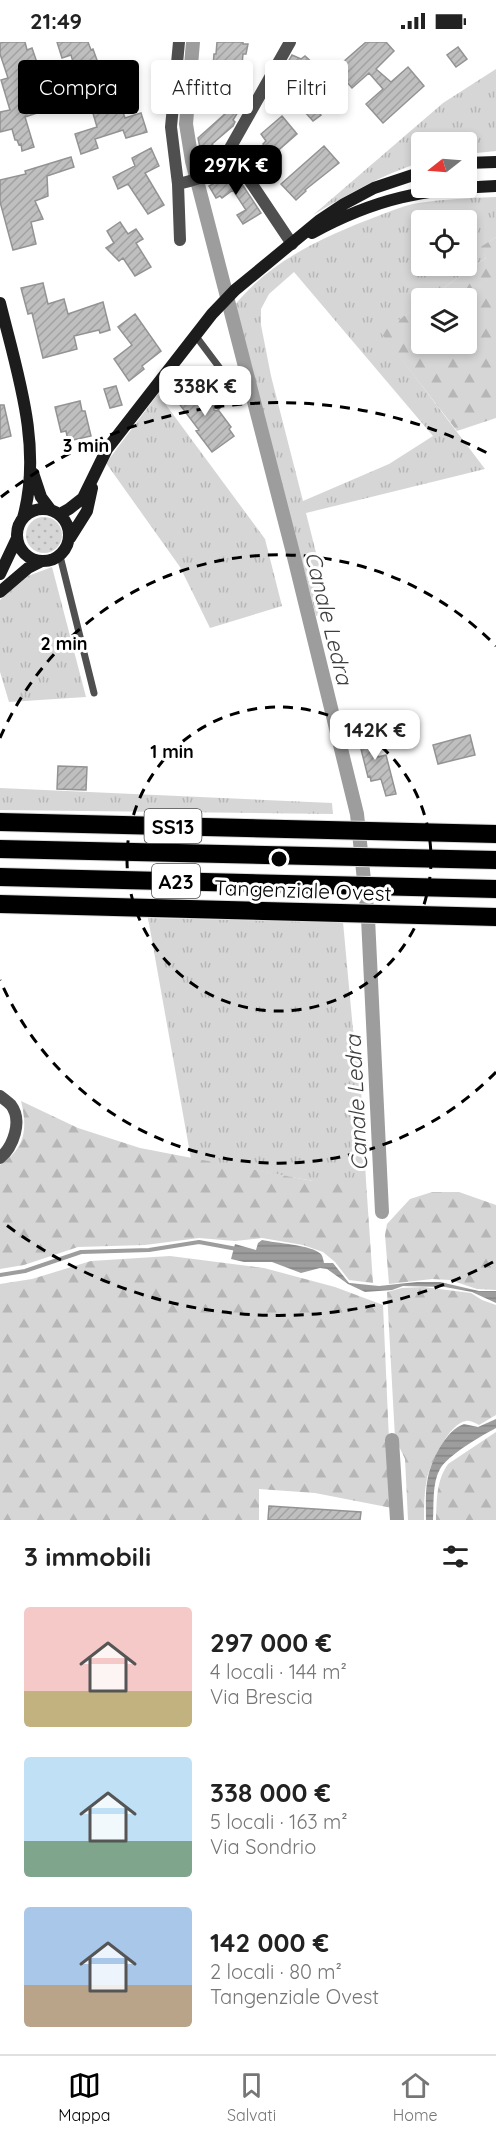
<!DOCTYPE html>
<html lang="it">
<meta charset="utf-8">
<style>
body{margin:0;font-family:Quicksand,sans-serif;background:#f6f6f6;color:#222;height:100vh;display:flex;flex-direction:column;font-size:22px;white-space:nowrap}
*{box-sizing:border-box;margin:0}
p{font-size:20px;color:#767676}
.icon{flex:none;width:33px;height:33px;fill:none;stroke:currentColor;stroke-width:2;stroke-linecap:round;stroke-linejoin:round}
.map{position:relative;height:1478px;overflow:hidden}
.side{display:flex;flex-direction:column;background:#fff;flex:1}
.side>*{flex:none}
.guide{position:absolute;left:18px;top:18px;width:460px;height:54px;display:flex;gap:12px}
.needle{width:39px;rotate:253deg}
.fabs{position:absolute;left:411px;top:90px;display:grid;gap:12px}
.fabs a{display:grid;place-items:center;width:66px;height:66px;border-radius:6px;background:#fff;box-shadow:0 3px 9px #0003;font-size:30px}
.price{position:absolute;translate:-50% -51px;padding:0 14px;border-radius:12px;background:#fff;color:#222;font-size:20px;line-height:39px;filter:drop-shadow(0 2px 3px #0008)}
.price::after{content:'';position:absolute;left:50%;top:36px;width:18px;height:14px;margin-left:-9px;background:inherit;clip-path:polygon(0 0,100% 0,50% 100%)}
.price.selected{background:#000;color:#fff}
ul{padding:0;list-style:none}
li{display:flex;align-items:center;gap:18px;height:150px;padding:0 24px}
li span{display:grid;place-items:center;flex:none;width:168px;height:120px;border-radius:6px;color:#555}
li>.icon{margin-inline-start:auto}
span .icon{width:72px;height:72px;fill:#fffc;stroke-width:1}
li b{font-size:26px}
h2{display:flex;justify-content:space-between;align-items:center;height:72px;padding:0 24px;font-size:26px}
.tag{padding:0 21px;border-radius:6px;background:#fff;box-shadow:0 3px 9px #0003;font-size:21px;line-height:54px}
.tag.selected{background:#000;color:#fff}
.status{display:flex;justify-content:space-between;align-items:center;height:42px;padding:0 30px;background:#fff;direction:ltr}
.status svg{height:16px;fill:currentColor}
.dock{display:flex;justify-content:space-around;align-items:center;height:84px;border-top:2px solid #e0e0e0;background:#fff;font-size:16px;color:#767676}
.dock a{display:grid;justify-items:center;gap:3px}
.dock .selected{color:#000}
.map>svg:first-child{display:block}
</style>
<div class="status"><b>21:49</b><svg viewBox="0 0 49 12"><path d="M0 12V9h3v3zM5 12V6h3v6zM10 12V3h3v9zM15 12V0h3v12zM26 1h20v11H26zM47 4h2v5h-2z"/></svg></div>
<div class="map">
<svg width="496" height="1478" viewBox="0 0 496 1478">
<defs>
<pattern id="grass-tufts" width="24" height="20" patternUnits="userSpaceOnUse" patternTransform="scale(1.5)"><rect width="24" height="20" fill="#d6d6d6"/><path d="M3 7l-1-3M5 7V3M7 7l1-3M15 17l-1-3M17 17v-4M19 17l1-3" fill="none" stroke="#b6b6b6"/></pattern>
<pattern id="forest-firs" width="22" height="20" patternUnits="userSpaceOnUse" patternTransform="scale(1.5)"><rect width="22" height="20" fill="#d6d6d6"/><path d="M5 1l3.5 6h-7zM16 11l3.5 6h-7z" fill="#b6b6b6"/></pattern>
<pattern id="garden-dots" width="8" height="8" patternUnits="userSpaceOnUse" patternTransform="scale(1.5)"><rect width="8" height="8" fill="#d6d6d6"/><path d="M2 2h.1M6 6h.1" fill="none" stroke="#b6b6b6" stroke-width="1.8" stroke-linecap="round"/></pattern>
<pattern id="water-rules" width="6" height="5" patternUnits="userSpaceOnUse" patternTransform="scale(1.5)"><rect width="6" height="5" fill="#9d9d9d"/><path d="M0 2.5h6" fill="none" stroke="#858585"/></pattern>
<pattern id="building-hatch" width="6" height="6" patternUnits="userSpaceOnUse" patternTransform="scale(1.5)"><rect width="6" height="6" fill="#bfbfbf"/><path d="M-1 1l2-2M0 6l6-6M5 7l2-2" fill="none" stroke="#a2a2a2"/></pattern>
</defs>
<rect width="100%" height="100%" fill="#fff"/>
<!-- grass -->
<path fill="url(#grass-tufts)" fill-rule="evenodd" d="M496,27V109L467,112L466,100H422L421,120C380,134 350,151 313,173L443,61Z
M496,155V195L480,206L486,216L429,256H422L421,262L382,291L485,427L306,471L331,570L316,574L235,263C271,218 325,194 378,174C391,169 405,163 418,161C444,157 470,156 496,155ZM422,178H466V224H422ZM294,230L433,394L389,422L303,459L271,334L261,283V267L269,252Z
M158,352L265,497L282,564L210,586L180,525L106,421Z
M52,525L86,655L9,660L0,630V558L28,534Z
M0,746L332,761L333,772L0,768Z
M148,876L343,880L353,988L359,1010L366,1139H313L191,1117Z"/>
<!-- forest -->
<path fill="url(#forest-firs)" d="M496,195V376L457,389L381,291L421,262L422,302H466V256H429L486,216L479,206Z
M21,1059L78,1086L140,1106L313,1139H366L373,1241L349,1238L335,1220L323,1210L303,1203L262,1196L235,1199L199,1196L145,1203L78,1205L24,1223L0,1227V1123C25,1106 28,1088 21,1059Z
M432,1150H459L496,1163V1248L477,1247L450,1238L432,1237L389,1242L385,1193L387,1182L410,1157Z
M170,1214L264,1226L335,1245L383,1263L392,1466L315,1451L259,1447V1478H0V1242L32,1237L91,1219Z
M423,1245L471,1251L482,1258L496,1263V1373L479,1383C475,1381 470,1378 466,1379C449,1381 431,1421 427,1436C424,1450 424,1464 424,1478H408L405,1417L395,1396L387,1250L402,1246Z
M496,1390V1478H436C437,1458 436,1439 448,1422Z"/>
<!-- garden -->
<path fill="url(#garden-dots)" d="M26 493a18 18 0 1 1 36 0a18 18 0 1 1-36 0Z"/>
<!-- water -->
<path fill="url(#water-rules)" d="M262,1198C275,1201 312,1203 321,1212C323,1215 323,1217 324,1221H333L349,1241L379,1244L417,1240H440L479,1249H496V1261L472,1250L445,1245L403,1244L392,1248L365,1250L348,1242L327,1227L320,1226L301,1231L272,1220H244L231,1217L235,1202L256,1208L258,1201Z
M496,1377V1386C481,1394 448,1413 440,1427C432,1441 434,1462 433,1478H426C426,1464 425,1449 428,1435C432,1417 446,1388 464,1382L478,1385Z"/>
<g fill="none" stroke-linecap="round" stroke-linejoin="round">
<!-- stream -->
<path stroke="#9d9d9d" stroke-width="4" d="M0,1233L25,1229L81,1210L149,1208L199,1200L237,1207"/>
<!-- canal -->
<path stroke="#9d9d9d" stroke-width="14" d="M193,0L186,82L192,119L292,507L357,772L368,876L382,1170
M392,1398L397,1478"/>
</g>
<!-- building -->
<path fill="url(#building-hatch)" stroke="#939393" stroke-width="1.5" fill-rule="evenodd" d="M5,0H25L27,8L32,6L45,44L77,34L71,13L62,16L57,0H88L91,8L93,7L102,32L121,26L125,39L114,43L125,76L141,71L147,90L126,96L123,88L120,89L95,97L98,106L81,112L75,92L97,85L85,44L37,61L40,70L25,75L34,105L22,109L21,102L19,103L17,98H15L12,87L0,90V70L10,68L1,38L8,36L0,12V1Z
M217,0H243V2H248L246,12H243L241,33H236L234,50L242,56L243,55L247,60L243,62L233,78L235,80L233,84L212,102L215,106L210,111L214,116L204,125L198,96L236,62L210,60L214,12H216Z
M366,0H386L394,9L376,27L391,40L408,25L424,44L383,81L366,62L383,47L369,31L352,46L346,39L319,62L320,63L316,67L321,73L313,79L277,39L292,13L301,17L305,14L327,34ZM303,21L318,40L304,53L292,40Z
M458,5L467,17L456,25L447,13Z
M282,74L297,92L273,113L263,102L266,99L261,92Z
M324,104L339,121L305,148L306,149L296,158L281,142Z
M151,106L159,124L145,131L164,163L148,172L128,142L118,147L113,135L135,124L132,116Z
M71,115L74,125L47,134L48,154L35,159L43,177L31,180L36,202L13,208L0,160V138L26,132L25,129Z
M234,130L261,171L243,182L237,173L246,168L233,148L222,156L220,154L216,156L209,144Z
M120,180L128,192L136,187L143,197L136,201L151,225L135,234L123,216L119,219L106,206L114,201L107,189Z
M43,241L48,262L64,257L68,272L103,260L110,288L100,291L99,288L74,294L77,307L43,316L32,271L28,272L21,246Z
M135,272L161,309L142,324L144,327L129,339L114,317L132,303L118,285Z
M196,341L213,363L214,368L219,369L231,385L229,387L234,394L212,410L196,389L199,388L174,355Z
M116,344L122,363L110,366L104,347Z
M80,359L82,369H85L91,394L68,399L66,389L61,390L55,365Z
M0,363H4L11,394L0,397Z
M370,684L378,715L386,713L396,752L386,754L381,737L371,739L370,734L368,735L356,687Z
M470,693L475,713L438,722L433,703Z
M58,724L87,725L86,748L57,747Z
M269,1464L361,1470L360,1478H268Z"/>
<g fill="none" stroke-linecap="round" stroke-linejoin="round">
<defs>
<path id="highway" d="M0,780L496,792
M0,807L496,818
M0,835L496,847
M0,862L496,875"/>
</defs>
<!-- highway casing -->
<use href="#highway" stroke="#dbdbdb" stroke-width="20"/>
<!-- lane -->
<path stroke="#4f4f4f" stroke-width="7" d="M195,293L219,325L232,349L218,364
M60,514L94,651"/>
<!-- street -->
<path stroke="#4f4f4f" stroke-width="12" d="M179,0L171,85L178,142L180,198
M290,0L229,108L292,202
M178,142C204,136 216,133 229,108
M0,1054C4,1057 8,1060 11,1063C23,1079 13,1105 0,1116"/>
<!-- secondary -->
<path stroke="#1c1c1c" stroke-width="12" d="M466,121L496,120
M312,191C376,156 424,147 496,144
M0,261C17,330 43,405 23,476
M33,431L41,455L50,467
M17 493a26 26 0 1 1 52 0a26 26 0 1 1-52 0Z
M60,472L69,467L83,456L107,407L212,272L235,248L320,178L344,162L374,146L422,130
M70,496L87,469L92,446
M0,532L17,496
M0,550L28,526L40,520"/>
<!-- highway -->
<use href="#highway" stroke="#000" stroke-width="18"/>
</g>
<!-- distance rings -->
<g fill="none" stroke="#000" stroke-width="3" stroke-dasharray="10 8">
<circle cx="279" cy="817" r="152"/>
<path d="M496 1030A304 304 0 0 1 0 938M0 696A304 304 0 0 1 496 604"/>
<path d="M493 1220A456 456 0 0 1 1 1179M1 455A456 456 0 0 1 493 414"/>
</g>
<g text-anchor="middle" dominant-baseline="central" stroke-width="6" stroke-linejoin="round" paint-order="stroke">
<!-- shield labels -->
<g fill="#fff" stroke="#4c4c4c" stroke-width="1.5">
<rect x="144.5" y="767" width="57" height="34" rx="4.5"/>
<rect x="152" y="822" width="48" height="34" rx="4.5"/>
</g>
<g font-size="20" font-weight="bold" fill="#000">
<text x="173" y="784">SS13</text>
<text x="176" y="839">A23</text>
</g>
<!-- street labels -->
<g font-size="21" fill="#000" stroke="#fff">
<text transform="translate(303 848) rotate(2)">Tangenziale Ovest</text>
</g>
<!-- water labels -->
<g font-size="22" font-style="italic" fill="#3e3e3e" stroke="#fff">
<text transform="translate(329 576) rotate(76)">Canale Ledra</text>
<text transform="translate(356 1061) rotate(-93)">Canale Ledra</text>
</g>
</g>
<circle cx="279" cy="817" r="9" fill="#000" stroke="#fff" stroke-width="3"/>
<g font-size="18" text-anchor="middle" font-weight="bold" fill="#000" stroke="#fff" stroke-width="6" stroke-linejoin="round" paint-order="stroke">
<text x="86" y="410">3 min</text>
<text x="64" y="608">2 min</text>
<text x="172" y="716">1 min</text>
</g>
</svg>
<div class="fabs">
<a><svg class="needle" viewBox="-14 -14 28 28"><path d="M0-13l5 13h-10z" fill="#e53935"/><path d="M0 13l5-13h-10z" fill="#767676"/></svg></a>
<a><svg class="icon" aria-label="locate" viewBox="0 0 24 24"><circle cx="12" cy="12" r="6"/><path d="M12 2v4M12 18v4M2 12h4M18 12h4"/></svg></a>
<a><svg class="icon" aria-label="layers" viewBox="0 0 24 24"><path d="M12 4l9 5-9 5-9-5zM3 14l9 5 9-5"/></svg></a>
</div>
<b class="price selected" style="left:236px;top:154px">297K €</b>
<b class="price" style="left:205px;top:375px">338K €</b>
<b class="price" style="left:375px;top:719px">142K €</b>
<div class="guide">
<a class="tag selected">Compra</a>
<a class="tag">Affitta</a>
<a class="tag">Filtri</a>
</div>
</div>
<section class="side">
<h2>3 immobili<svg class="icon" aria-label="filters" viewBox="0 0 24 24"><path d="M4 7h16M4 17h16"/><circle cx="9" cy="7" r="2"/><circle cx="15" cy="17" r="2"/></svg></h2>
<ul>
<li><span style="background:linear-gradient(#f6c9c9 70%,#c2b280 0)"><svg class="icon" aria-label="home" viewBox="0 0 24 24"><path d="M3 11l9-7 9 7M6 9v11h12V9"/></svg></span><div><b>297 000 €</b><p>4 locali · 144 m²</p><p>Via Brescia</p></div></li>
<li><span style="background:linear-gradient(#bfe0f5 70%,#7fa58c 0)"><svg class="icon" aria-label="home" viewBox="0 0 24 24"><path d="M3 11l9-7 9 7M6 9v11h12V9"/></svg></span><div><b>338 000 €</b><p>5 locali · 163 m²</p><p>Via Sondrio</p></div></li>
<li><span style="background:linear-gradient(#a9c7e8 65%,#b9a48a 0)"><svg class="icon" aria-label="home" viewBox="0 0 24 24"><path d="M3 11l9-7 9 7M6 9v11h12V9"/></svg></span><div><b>142 000 €</b><p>2 locali · 80 m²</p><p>Tangenziale Ovest</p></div></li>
</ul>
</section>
<nav class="dock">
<a class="selected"><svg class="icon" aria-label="map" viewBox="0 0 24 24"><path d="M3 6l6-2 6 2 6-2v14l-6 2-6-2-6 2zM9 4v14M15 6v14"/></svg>Mappa</a>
<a><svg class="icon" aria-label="saved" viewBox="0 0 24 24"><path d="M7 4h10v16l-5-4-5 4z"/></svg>Salvati</a>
<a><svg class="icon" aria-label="home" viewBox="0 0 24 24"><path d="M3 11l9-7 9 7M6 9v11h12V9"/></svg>Home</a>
</nav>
